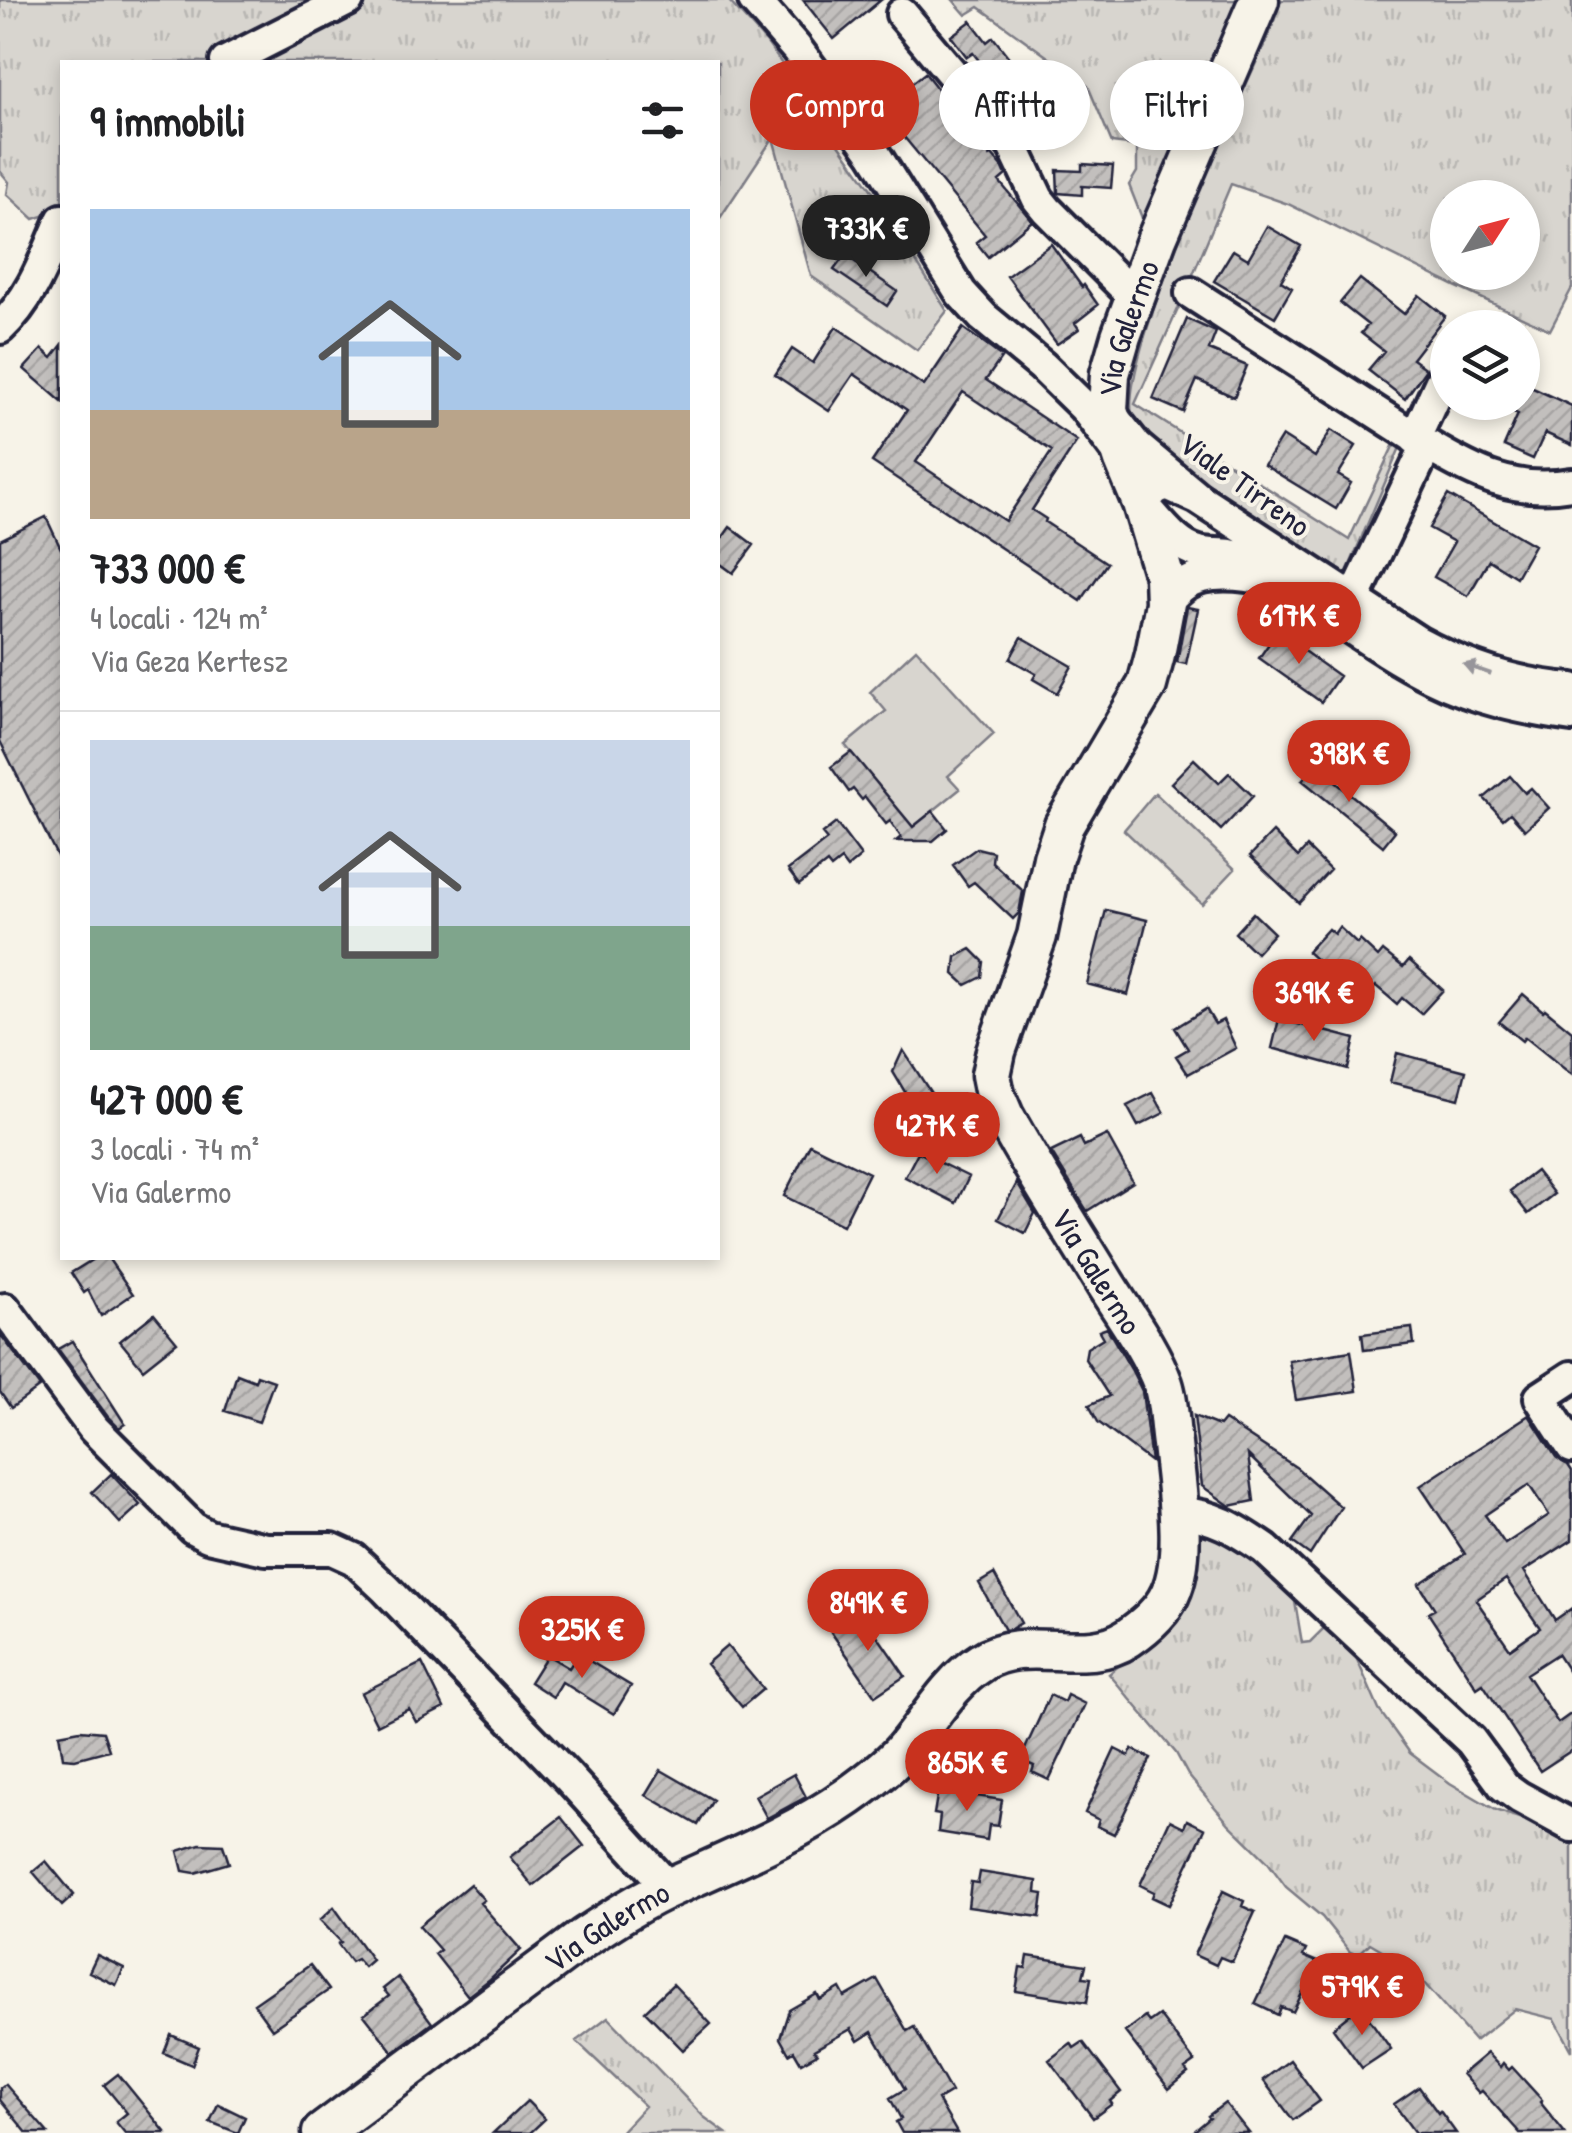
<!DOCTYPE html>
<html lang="it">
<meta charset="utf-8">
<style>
body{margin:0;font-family:"Patrick Hand",sans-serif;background:#f6f6f6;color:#202124;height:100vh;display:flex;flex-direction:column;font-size:38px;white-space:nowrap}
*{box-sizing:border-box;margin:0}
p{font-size:32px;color:#757577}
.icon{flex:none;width:55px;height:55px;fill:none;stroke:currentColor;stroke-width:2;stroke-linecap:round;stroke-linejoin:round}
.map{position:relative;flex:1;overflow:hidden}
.side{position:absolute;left:60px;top:60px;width:660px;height:1200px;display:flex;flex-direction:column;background:#fff;border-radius:0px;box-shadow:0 5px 15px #0003}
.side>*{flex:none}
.banner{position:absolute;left:750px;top:60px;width:670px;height:90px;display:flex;gap:20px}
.needle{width:65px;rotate:54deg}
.buttons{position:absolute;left:1430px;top:180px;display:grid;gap:20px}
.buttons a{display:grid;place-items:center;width:110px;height:110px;border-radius:50%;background:#fff;box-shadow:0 5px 15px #0003;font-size:50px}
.price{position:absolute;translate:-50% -85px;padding:0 22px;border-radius:35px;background:#c8321e;color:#fff;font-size:32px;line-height:65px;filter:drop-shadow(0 2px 5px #0008)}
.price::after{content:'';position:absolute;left:50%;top:60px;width:30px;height:22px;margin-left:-15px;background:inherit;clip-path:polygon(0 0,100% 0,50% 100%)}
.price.on{background:#222;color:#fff}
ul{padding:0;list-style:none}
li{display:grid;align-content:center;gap:20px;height:530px;padding:0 30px}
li+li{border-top:2px solid #e0e0e0}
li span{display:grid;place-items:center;height:310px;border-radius:0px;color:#555}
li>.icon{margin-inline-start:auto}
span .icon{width:180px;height:180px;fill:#fffc;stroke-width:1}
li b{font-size:42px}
h2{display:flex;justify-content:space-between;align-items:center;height:120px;padding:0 30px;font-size:42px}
.chip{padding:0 35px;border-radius:45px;background:#fff;box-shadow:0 5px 15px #0003;font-size:35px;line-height:90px}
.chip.on{background:#c8321e;color:#fff}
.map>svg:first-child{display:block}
</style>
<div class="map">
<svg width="1572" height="2133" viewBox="0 0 1572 2133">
<defs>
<pattern id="grass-tufts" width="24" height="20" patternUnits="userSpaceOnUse" patternTransform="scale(2.5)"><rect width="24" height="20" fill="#d8d5cf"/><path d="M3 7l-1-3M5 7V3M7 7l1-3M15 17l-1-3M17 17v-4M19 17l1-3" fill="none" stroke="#b9b7b3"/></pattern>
<pattern id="building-hatch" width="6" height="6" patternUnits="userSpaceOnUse" patternTransform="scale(2.5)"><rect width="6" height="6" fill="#c2bfbd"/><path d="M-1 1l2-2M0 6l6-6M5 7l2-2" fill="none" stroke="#a6a4a3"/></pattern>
</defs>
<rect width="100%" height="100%" fill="#f7f3e8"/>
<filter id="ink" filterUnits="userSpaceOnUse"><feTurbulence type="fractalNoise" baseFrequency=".01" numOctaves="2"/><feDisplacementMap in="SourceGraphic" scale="20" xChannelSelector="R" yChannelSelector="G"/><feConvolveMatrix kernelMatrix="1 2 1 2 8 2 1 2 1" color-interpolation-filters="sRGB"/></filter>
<g filter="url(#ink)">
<!-- grass -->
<path fill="url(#grass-tufts)" stroke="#7d7c85" stroke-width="2.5" fill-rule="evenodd" d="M0,0H333L210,62H62V205L54,216L46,215L34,219L7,194L9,182L0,171Z
M363,0H728L767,43L871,189L947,311L917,350L811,276L773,138L718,221V62H243Z
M953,0H1240L1144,223L1129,185L1137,172V146L1112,143L1088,86L979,7L966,15Z
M1281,0H1572V288L1550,330L1455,286L1288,204L1231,184L1183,298L1135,404L1349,540L1396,440L1401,445L1347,572L1343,574C1307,550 1270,527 1234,503C1206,485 1148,452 1134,422C1110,372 1244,90 1271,30ZM1448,198H1522V272H1448Z
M1191,1533L1223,1535L1293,1590L1302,1643L1310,1642L1328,1624L1352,1648L1379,1710L1410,1753L1450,1783L1496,1810L1554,1830L1572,1838V2051L1555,2019L1515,2009L1475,2041L1409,1966L1370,1943L1358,1955L1350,1952L1322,1917L1286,1887L1267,1861L1229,1824L1188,1775L1176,1753L1109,1674L1161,1630Z
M608,2017L704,2117L726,2133H620L645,2106L576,2041Z"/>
<!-- garden -->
<path fill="#d8d5cf" stroke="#7d7c85" stroke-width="2.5" d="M916,649L994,734L948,776L960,789L913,827L845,745L886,711L870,692Z
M1155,793L1235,869L1202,904L1124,830Z"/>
<!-- building -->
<path fill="url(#building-hatch)" stroke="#22223b" stroke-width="2.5" fill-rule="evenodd" d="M803,0H881L834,39Z
M971,21L987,42L993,37L1011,60L991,76L973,53L967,57L951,36Z
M925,73L990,156L992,155L1003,168L1006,175L999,181L1032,221L988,257L976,242L985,235L885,114L907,97L902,91Z
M1052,89L1082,91L1080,113L1052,112L1051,120L1025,118L1027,95L1051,96Z
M1082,164L1113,166L1111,188L1082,186V195L1058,193L1057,170L1082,171Z
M1267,226L1301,246L1281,281L1292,288L1275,317L1214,281L1233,250L1248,259Z
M1051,244L1082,287L1084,285L1098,305L1075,323L1079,329L1057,344L1007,276Z
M845,255L897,291L887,306L834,270Z
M1360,279L1404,314L1419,295L1445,316L1412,359L1426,369L1405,399L1368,370L1384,351L1361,333L1368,325L1340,303Z
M1187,319L1216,332L1209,350L1247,366L1234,397L1197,380L1183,412L1153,399Z
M836,327L924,386L963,328L1002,357L986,380L1077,441L1032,510L1046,519L1045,522L1107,563L1081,601L872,462L907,410L854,374L829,411L775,375L792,349L813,363ZM963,392L1052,451L1005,521L916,462Z
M62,345V402L24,369L42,349L52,358Z
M1522,383L1572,406V445L1545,433L1533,459L1504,446L1518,414L1493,402H1522Z
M1331,430L1356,446L1338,475L1351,483L1336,509L1264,465L1282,436L1315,457Z
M1448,495L1534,545L1516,577L1489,560L1468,596L1434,577L1454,542L1429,528Z
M46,517L62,551V866L0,741V540Z
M730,527L754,545L733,573L718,562V544Z
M1187,607L1198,609L1186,664L1177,662Z
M1277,632L1339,676L1321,702L1259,658Z
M1022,637L1072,666L1057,693L1033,679L1036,674L1010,659Z
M851,752L913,827L933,811L947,829L933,841H896L901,837L890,821L886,824L865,797L862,800L853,789L849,792L831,767Z
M1194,759L1219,783L1229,773L1253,796L1221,830L1171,783Z
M1315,765L1395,831L1383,846L1302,780Z
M1510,776L1525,793L1531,788L1549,808L1525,830L1510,813L1503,819L1484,798Z
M836,823L861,856L847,868L841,860L831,868L827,863L799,885L788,870L827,840L822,834Z
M1273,832L1298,857L1307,847L1330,870L1299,903L1250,856Z
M977,848L993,852L992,862L1023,891L1019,913L1013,919L974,882L968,886L953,865Z
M1106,910L1147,920L1128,995L1087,984Z
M1253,913L1274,933L1256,953L1235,933Z
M1339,927L1357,944L1360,940L1378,957L1383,951L1403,967L1409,960L1443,990L1421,1014L1402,998L1397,1004L1376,986L1371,992L1354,976L1349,981L1330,964L1326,969L1307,952L1328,929L1334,934Z
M971,949L984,962L982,977L966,985L954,974L956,957Z
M1523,994L1543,1011L1545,1009L1572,1031V1075L1525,1037L1522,1041L1499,1022Z
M1206,1009L1215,1024L1223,1020L1236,1048L1188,1074L1176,1056L1188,1049L1175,1028Z
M1279,1019L1355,1039L1348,1069L1272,1048Z
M903,1050L940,1107L921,1119L893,1072Z
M1397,1053L1466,1071L1459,1099L1390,1082Z
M1153,1093L1164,1113L1138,1126L1127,1106Z
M1107,1135L1133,1182L1087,1211L1051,1152L1080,1138L1084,1146Z
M810,1144L869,1173L843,1225L784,1196Z
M918,1152L969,1177L956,1203L905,1177Z
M1536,1171L1554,1194L1528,1214L1510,1191Z
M1017,1183L1035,1213L1025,1233L998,1219Z
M95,1258H108L133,1294L101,1316L88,1290L84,1293L71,1273Z
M154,1314L177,1342L143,1369L120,1341Z
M1107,1328L1131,1369L1142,1391L1151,1462L1098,1422L1089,1405L1109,1396L1085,1359L1087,1348L1103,1338L1099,1331Z
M1412,1328L1414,1344L1364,1350L1362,1334Z
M0,1334L40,1387L11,1408L0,1392Z
M72,1341L125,1424L119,1428L108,1417L58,1349Z
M1351,1351L1357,1391L1296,1400L1289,1361Z
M237,1374L255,1381L257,1375L274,1381L259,1422L225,1411Z
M1529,1415L1556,1457L1568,1465L1572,1471V1540L1524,1571L1555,1620L1572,1608V1677L1557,1654L1526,1674L1558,1723L1572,1713V1750L1540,1771L1483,1684L1477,1688L1428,1613L1435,1609L1419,1584L1465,1554L1420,1486ZM1529,1485L1549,1515L1505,1544L1485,1515ZM1506,1579L1540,1628L1510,1649L1476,1600Z
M1194,1416L1219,1426L1224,1420L1297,1468L1341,1507L1310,1555L1292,1542L1311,1516L1248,1455L1254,1501L1230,1506L1202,1486Z
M111,1474L140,1505L120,1523L92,1492Z
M994,1574L1021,1623L1011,1629L1005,1630L979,1583Z
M861,1612L905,1676L875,1696L831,1632Z
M727,1646L763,1689L742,1707L706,1664Z
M578,1654L631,1686L614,1714L562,1682L553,1697L530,1682L547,1655L569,1668Z
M422,1663L444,1708L416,1722L409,1709L377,1725L361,1693Z
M1050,1695L1064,1702L1067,1695L1085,1704L1049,1780L1032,1772L1034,1766L1020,1760Z
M80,1730L103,1732L109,1750L75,1759L63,1758L59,1734Z
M1115,1749L1129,1756L1132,1749L1151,1758L1114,1834L1097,1826L1099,1820L1085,1813Z
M661,1770L713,1800L698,1825L646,1795Z
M794,1774L806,1797L767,1818L755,1796Z
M938,1790L1002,1800L998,1826L989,1825L987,1840L938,1832L940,1815L934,1814Z
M561,1817L584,1846L533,1886L510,1857Z
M1170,1820L1184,1827L1187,1820L1205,1829L1169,1905L1152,1897L1154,1892L1140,1885Z
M200,1844L223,1845L229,1863L195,1873L183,1871L178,1851Z
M46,1861L74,1895L62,1906L33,1872Z
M980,1872L1037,1881L1036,1893L1043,1894L1040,1917L968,1907L971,1882L978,1883Z
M470,1884L484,1900L480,1903L521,1950L490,1979L468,1996L435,1954L440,1950L419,1926Z
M1223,1891L1244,1901L1242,1906L1255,1912L1232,1962L1220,1957L1216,1965L1194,1955Z
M334,1907L372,1960L364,1967L357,1959L351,1962L338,1944L341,1942L320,1920Z
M1285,1941L1306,1950L1303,1956L1317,1962L1293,2012L1281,2007L1278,2015L1255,2004Z
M97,1955L124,1968L116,1985L89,1972Z
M1028,1956L1086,1965L1083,1977L1091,1978L1087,2002L1016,1991L1020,1967L1026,1968Z
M310,1965L329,1990L272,2029L254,2004Z
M398,1977L432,2023L393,2052L364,2015L389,1996L383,1989Z
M877,1979L907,2031L914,2027L951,2092L938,2100L957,2133H902L896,2122L901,2119L890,2098L905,2089L872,2032L858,2041L851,2029L814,2050L817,2054L801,2063L794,2051L789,2054L780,2038L789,2010L817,1994L820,2000L840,1988L845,1997Z
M673,1984L711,2024L683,2050L645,2011Z
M1360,2006L1391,2049L1362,2068L1333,2028Z
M1159,2015L1195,2062L1185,2069L1188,2073L1169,2089L1125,2032L1145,2017L1149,2022Z
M171,2035L199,2047L192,2065L164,2053Z
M1083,2042L1121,2092L1110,2101L1112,2104L1093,2118L1049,2060L1071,2043L1074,2048Z
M1487,2053L1500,2067L1503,2063L1509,2070L1512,2067L1542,2100L1540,2102L1565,2133H1520L1482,2091L1479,2093L1462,2074Z
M1290,2060L1320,2101L1293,2120L1263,2080Z
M118,2074L166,2133H125L116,2122L127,2113L104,2085Z
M5,2084L48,2133H27L0,2100V2088Z
M1419,2087L1438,2113L1440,2111L1456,2133H1415L1394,2104Z
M527,2101L545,2119L530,2133H493Z
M1225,2103L1249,2133H1192L1210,2118L1208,2116Z
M218,2104L245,2117L238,2133L210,2122Z"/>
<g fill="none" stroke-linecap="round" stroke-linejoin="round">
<defs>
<path id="minor" d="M754,0L796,48L874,153L961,293L983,317L1042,366L1084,407L1114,447
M902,14L1013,146L1038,199L1047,210L1135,298
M226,62L348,0
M1191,293L1427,445
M0,328C32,298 45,260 62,220
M1114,418L1137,447L1198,498L1418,642C1466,668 1517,685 1572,689
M1415,438L1448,366
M1198,498L1167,484L1155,489L1142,503C1158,520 1176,547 1199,552C1209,555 1220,553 1230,555C1243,557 1254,562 1265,568C1283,578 1298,593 1315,604C1353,629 1391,657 1432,677C1476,699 1524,709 1572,716
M1165,603C1171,597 1177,590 1184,585C1205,570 1243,574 1267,580
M1345,618L1427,445C1475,474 1514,494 1572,484
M0,1312L5,1309L94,1429L193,1528L208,1536L266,1549H332L354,1559L386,1589L568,1777L669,1888
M1572,1377L1540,1398L1572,1447
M1177,1512C1214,1515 1236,1529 1265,1549L1471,1741L1504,1786L1519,1797L1572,1826"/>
<g id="major">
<path id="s1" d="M322,2133L582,1939C611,1920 641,1900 673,1886C735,1858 793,1835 849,1796C867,1783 886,1769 901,1753C927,1724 948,1683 982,1662C1026,1633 1085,1667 1128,1638C1144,1627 1162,1612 1170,1594C1188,1557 1176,1485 1172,1444C1169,1424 1169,1402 1163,1384C1150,1349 1126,1317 1106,1285C1072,1229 1036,1174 1004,1116L995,1095L991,1075L996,1051L1037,936L1053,858L1064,825L1147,685L1155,655L1165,603L1164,576L1142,503L1124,460L1108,411L1110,374L1121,336L1157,238L1259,0"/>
</g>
</defs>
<!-- minor casing -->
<use href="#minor" stroke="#22223b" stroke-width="38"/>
<!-- major casing -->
<use href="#major" stroke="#22223b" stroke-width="45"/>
<!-- minor -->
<use href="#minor" stroke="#f7f3e8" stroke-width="30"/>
<!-- major -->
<use href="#major" stroke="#f7f3e8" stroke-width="38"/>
</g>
<!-- one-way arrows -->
<defs><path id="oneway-solid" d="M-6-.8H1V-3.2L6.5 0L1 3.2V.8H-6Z" transform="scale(2.5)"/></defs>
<use fill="#97959a" href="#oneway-solid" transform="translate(1477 669) rotate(-161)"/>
</g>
<g text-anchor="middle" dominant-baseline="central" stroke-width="8" stroke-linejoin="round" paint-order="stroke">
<!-- street labels -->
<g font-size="32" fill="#22223b" stroke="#f7f3e8">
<text stroke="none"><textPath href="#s1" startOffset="2392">Via Galermo</textPath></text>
<text transform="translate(1245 484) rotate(36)">Viale Tirreno</text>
<text transform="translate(1097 1271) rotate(58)">Via Galermo</text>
<text stroke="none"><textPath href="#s1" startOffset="352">Via Galermo</textPath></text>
</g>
</g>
</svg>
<div class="buttons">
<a><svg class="needle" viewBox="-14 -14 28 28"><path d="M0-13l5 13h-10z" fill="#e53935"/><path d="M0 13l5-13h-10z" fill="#757577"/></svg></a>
<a><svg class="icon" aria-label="layers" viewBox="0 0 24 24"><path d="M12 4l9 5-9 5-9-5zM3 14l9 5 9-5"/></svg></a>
</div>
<b class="price on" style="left:866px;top:280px">733K €</b>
<b class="price" style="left:1299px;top:667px">617K €</b>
<b class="price" style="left:1349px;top:805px">398K €</b>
<b class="price" style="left:1314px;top:1044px">369K €</b>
<b class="price" style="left:937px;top:1177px">427K €</b>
<b class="price" style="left:868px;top:1654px">849K €</b>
<b class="price" style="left:582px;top:1681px">325K €</b>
<b class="price" style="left:967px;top:1814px">865K €</b>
<b class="price" style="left:1362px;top:2038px">579K €</b>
<div class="banner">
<a class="chip on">Compra</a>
<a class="chip">Affitta</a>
<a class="chip">Filtri</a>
</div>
<section class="side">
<h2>9 immobili<svg class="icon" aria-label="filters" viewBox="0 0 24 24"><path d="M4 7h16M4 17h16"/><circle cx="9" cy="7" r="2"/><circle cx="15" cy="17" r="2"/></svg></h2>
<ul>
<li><span style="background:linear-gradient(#a9c7e8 65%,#b9a48a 0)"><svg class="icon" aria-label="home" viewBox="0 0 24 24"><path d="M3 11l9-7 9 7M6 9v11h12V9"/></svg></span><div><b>733 000 €</b><p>4 locali · 124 m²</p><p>Via Geza Kertesz</p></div></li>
<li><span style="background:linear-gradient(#c9d6e8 60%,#7fa58c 0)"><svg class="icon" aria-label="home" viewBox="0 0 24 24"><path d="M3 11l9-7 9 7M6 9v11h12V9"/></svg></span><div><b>427 000 €</b><p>3 locali · 74 m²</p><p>Via Galermo</p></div></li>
</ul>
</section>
</div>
